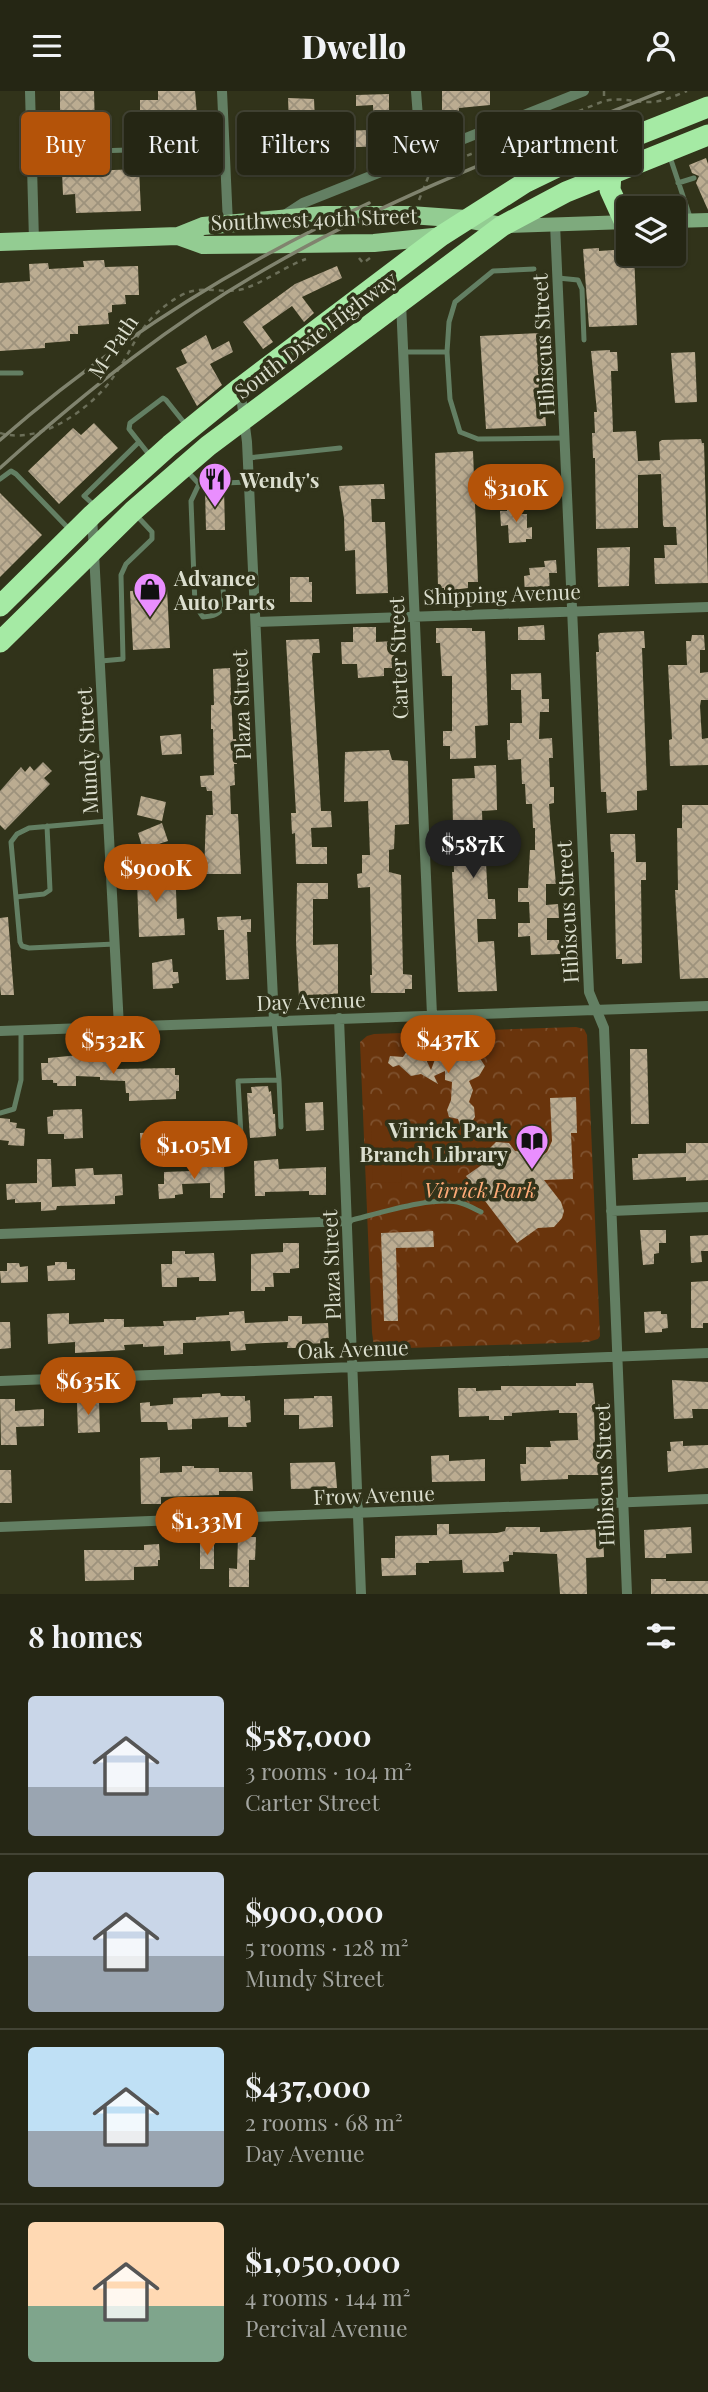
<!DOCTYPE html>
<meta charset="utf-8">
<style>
body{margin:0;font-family:"Playfair Display",serif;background:#313222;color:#f1f3f6;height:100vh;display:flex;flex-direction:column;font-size:26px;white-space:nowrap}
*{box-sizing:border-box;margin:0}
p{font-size:23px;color:#a3a5a0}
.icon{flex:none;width:38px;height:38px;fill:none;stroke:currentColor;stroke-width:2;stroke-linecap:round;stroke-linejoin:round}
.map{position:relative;height:1503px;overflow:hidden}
.panel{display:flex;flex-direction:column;background:#252614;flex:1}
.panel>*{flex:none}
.hud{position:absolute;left:21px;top:21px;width:667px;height:63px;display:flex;gap:14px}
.buttons{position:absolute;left:616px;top:105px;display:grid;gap:14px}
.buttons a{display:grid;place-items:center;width:70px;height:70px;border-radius:7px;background:#252614;box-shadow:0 2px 5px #0004,0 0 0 2px #424334;font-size:35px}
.price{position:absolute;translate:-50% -60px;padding:0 16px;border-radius:24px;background:#b45309;color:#fff;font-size:23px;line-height:46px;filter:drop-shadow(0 2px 4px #0008)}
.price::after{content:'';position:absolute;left:50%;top:42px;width:21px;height:16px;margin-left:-10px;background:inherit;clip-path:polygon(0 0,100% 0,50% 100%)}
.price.active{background:#222;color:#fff}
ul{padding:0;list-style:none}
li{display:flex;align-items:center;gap:21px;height:175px;padding:0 28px}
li+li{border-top:2px solid #424334}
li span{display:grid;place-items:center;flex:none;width:196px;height:140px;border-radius:7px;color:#555}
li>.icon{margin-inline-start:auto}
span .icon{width:84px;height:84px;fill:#fffc;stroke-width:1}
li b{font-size:30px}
h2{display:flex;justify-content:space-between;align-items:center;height:84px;padding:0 28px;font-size:30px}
.tag{padding:0 24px;border-radius:7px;background:#252614;box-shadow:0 2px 5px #0004,0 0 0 2px #424334;font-size:24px;line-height:63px}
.tag.active{background:#b45309;color:#fff}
header{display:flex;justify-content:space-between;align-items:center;height:91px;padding:0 28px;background:#252614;font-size:32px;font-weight:800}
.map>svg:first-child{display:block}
</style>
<header><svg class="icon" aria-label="menu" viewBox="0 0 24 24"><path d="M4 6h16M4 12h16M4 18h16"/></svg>Dwello<svg class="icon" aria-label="person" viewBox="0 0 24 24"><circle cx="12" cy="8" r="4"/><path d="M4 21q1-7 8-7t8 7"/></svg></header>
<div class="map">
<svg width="708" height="1503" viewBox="0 0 708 1503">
<defs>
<pattern id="park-crowns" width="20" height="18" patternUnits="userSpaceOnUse" patternTransform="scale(1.75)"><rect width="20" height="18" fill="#69340c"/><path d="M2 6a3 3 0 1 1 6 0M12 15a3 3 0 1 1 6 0" fill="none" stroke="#7e512e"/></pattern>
<pattern id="building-cross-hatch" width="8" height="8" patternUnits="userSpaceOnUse" patternTransform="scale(1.75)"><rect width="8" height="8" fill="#bbac91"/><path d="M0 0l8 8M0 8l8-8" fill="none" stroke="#9d927c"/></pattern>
</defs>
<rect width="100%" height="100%" fill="#31331a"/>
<!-- park -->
<path fill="url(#park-crowns)" d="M576,936L584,938L587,944L600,1245L598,1248L588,1251L378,1258L374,1256L372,1241L360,951L367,945L374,943Z"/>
<!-- garden -->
<path fill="#69340c" d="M371,1035H400L402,1091L373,1092Z"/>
<!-- building -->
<path fill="url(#building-cross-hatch)" d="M60,0H94L95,37H60Z
M158,0H195L198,37H136V27H140V9H158Z
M442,0H490V14L459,17V26H442Z
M389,3V25H386L387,55L329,57L328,40L374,39L373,14L356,15V4Z
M288,7L314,8L315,31H289Z
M294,36L296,58L255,60L254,45L274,44V37Z
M706,67L708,73V119L696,92L699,85L692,82L689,74Z
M139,78L141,120L76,122L75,103L63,104L62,81Z
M599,157V160L628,158V163H634L637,234L589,236L583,158Z
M104,169L105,176L138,175L139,204H125L126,213L112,214V221L108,222L109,233L78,235V243H70V250L45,252V257L0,260V192L30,190L29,173L48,172L49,178L84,176L83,170Z
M337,175L342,187L302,206L314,222L304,231L292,215L262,236L273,251L263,258L243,231L295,193Z
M540,242L546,335L486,338L480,245Z
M206,244L212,259L229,250L233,261L210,273L222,294L197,315L176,277L187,272L181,259Z
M610,259V261H617L618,280H611L613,341L636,340L638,370L660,369L659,351L662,349L701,348L702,352H704L708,492L655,493L654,467H665L664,454H677L676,436H664L663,434L661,383L638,384V437L596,438L595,367H593L592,342H595L594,321H597L591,260Z
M695,261L697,311L675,312L671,262Z
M94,332L118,357L59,413L28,380L73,337L81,344Z
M473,360L478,491H468V497L460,498V505L444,506V497H438L435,362Z
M534,374L536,400L519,401L518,375Z
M384,393L385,408H371L372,431H385L388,502L356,503L355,459L345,460L344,427L339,395Z
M224,397L225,439H206L205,398Z
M0,402L42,444L0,486Z
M507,413H521V423H527V437L532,436V448H526V451L509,452L508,434L501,435L500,420H507Z
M630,456L629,495L598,496L597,457Z
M556,469L557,482H549L550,502L525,504L524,485L530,484L529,477L545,476L544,470Z
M290,486H309V491H312V511H290Z
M167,498L170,557L133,559L130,500Z
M544,534L545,549H518V536Z
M353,536H376V551L394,550L395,575L393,577H384V585L358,587L357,573H342L341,551H353Z
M436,537H472V540H485L488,634L475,635L476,667L450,668V655H443V640H452V585H442L440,552H436Z
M644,540L645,557H642L647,699L637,700V719L607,722L606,701H601L596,561H599L598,544L600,542Z
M692,544H704L705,559H700V582L708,581V609H701L700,615L702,648L708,647V674L670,675L669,649L672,648L668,574H687L686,550H691Z
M319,548L320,562H313L312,566L321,720H331L332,736L311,737L312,756H327V773H296L295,742L292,743L291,722H296L286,549Z
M230,577L233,648H237V673H234L235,694L230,695L231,723H238L241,783H204L206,724H213L212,700H207L206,696H201L200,685L214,684L213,638H211V614H214L213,578Z
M541,582L542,608H549V621H540L539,648L552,647L553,667H549L550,696H554V712L549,713L550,728L556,793H546V814L558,813L559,827H547V849H559L560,863L531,864L530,845L518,846V832H530L529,811H518V797H528L530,759H535V737H533L532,713H526L525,693H522L521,668L508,669L507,649H510V632H522L521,599H511V583Z
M181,643L182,663L162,664L160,645Z
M389,659L392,669L408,670L409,733L395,734L394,758L389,759V781L401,784L403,883L412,884V898H405V902H371L370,884H372L370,796L358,797L357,783L362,782V764H370L368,710L344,711L345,661Z
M43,671L52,680L44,687L50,693L5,739L0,734V700L21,676L25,681L30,675L34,680Z
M496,674L497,719L482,720L483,753H488V771L486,772L488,808H495L496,828H477L478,851L494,850L497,900L458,901L452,781H454L452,688L475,687L474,675Z
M141,705L166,711L162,730L137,724Z
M682,714H708V887L680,888L675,799H678L677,737H682Z
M162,732L168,750L143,758L138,742Z
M610,743H635L636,771H646V789H641L642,872L622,873V868H616L614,761H611Z
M156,773L157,776H161L162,799H176L177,828L184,827L185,844L139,846L137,790H131V774Z
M297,792H328V808H313V854L338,853V905L299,907L296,851Z
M241,825V829L251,828V841H247L249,888L226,889L224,842V839H218L217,826Z
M8,826L14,904H1L0,895V827Z
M172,868L173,881H178L179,892L172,893L173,897L153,898L152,872Z
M460,949L469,956L470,962L479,966L485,975L479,985L469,990L473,999L469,1011L474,1016L475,1026L469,1035L460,1034L458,1028L449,1026L447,1019L451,1009L452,991L445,989V980L434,985L438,993L421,983L411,985L399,974L393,976L388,972L390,965L403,966L409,957L415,956L422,960L431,979L437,963L448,959L450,953Z
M630,958H647L649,1033H631Z
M90,963L102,964V967H108L107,972H115V978L175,977V984H179V1000H176V1008L129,1010V1002H126L125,990L100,989V986L76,985V995H57V992H53V989H42L41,972H48V967Z
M268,995L269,1001L271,1000L273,1023H275L276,1045L250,1047L247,1002H252L251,996Z
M576,1006L577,1042H571L573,1088L544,1089L561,1111L564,1120L562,1127L554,1136L538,1137L517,1152L466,1085L486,1071L487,1060L496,1051L509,1052L515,1060L523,1061L532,1072L547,1061L552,1050L550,1007Z
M323,1011L324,1039L306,1040L305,1012Z
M82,1018L83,1047L64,1048V1043H48L47,1026L53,1025V1019Z
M0,1027L10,1028V1031L17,1032L16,1037L25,1038L24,1055L8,1054L9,1050L0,1049Z
M159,1041V1058H141L140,1042Z
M686,1052H708V1089L686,1090V1086L633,1089L632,1067H638V1063L686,1062Z
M37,1068H51L52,1096L76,1095L75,1078L93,1077L94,1084L122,1083L123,1104L115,1105V1113L57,1115L56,1119L41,1120V1111L15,1112V1108L7,1109L6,1093L37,1092Z
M278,1068L279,1078L326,1076V1104H309V1100L265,1101V1105H255L254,1070Z
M224,1073L225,1102H223V1107H210V1092L182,1093L183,1103L175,1104V1107L159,1108L158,1093H164V1081L191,1080V1077Z
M640,1139H666V1152H659V1162L654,1163V1173L643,1174Z
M433,1140L434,1156L396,1157L398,1230H384L381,1142Z
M708,1144V1160H701L702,1171L691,1172L690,1145Z
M283,1152H299V1177L290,1178V1182H273L274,1196H265V1200H251V1163L283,1161Z
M172,1160H185V1163L214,1162L216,1190H199V1186L177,1187V1196H162L161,1173H172Z
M55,1171H67V1178H75V1189L48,1190L47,1175L55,1174Z
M7,1172H19L20,1176L28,1175V1191L1,1192L0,1180H7Z
M708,1190V1232H703V1237H691V1191Z
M244,1220L245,1232L288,1230V1225H302V1233L328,1232L329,1252L302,1253V1257H287L288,1251L245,1253L246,1259L231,1260L230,1250L183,1252V1263L164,1264V1255L143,1256V1253L124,1254L125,1259L75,1262V1251L48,1253L47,1223L69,1222V1233L104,1231V1228H124V1236L164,1235L163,1230L196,1229V1226L229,1224V1221Z
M661,1220V1223H667L668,1237L662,1238V1241L645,1242L644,1221Z
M0,1231H10L11,1257L0,1258Z
M672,1289L708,1291V1318H692L693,1327L674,1328Z
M576,1292H593L596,1320H594L595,1353H599L600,1384H568V1388L521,1390L520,1373H526V1356H551L550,1350L578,1349L577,1322H559V1319L512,1322V1325H504V1329H489V1325L459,1326L458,1297H476V1300L501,1299V1295H576Z
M220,1302L221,1305H245V1310L250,1309L251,1331L246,1332L247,1336H228V1326L192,1328V1338L168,1339L167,1331H141L140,1312L150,1311V1315L173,1313V1307L202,1306V1303Z
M314,1305H332L333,1336L299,1338V1324H284V1308L314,1307Z
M0,1308H15V1320L44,1318V1335L16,1336L17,1354H1Z
M99,1310L100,1341L78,1342L77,1311Z
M683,1350V1355L708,1354V1377L668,1381L667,1360H671L670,1351Z
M449,1364V1370L485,1368V1390L432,1391L431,1365Z
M160,1366V1382L182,1381V1375H194V1377H219V1381H252L253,1400H219V1404L161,1406V1413H141L140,1367Z
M335,1371L337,1397L291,1398L290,1372Z
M0,1379H11L12,1412H0Z
M437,1433H449V1443L497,1442L505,1440L506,1436H540V1441H546L603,1438L604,1466L586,1467L587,1503H560L557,1463L513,1461V1464H509V1470L503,1471L504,1481L463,1482L462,1469L429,1470V1472H416V1484L382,1485L381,1467H395V1445L437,1444Z
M691,1436L692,1462L666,1463V1467H645L644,1439Z
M238,1446H256L255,1469H249V1496H229V1477L237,1478Z
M159,1453L160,1469H158V1475L134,1476V1489L85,1490L84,1459H144V1454Z
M200,1453H214V1478H200Z
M651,1488H666V1490H708V1503H651Z"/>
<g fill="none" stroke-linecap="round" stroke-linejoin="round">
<!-- path -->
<path stroke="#6c6f59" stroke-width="2.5" stroke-dasharray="5 5" stroke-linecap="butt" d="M604,0V10
M419,109L429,84L441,75L604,10C620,6 633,11 649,11C663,11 674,5 687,0
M359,167L363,172L370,167
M0,342C37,353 79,325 103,299C135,263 133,232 180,205C203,192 221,204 243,198C265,191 284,176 306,168"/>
<!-- lane -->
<path stroke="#637f63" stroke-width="5" d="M32,62L224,56
M670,66L691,129
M678,92L694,87
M558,187L578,189L582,198L584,249
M404,261H447L449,231L455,211L493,180L534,178
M447,261L450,308L460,341L478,348L565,347
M0,282H21
M151,366L129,338L130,332L163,307L166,309L186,334
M248,367L340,357
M188,381L199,393L249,391
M0,388L11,380L16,383L69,438
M199,393L191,410L195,514L203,526C231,525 223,507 222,486
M95,415L84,405L139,351
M194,487L254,485
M101,570L123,568L121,484L126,473L152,448V441L137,425
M108,730L29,737L17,743L11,751L20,851L22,855L29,857L115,853
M16,806L44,803L50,799L47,735
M279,989L281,1036
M0,1022L14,1018L21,989V940
M241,1045L238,990L279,989L274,930
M348,1130C377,1123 434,1104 461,1112C468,1114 475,1118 481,1121"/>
<!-- street -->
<path stroke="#637f63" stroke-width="10" d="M30,0L34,150
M222,0L228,133
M416,0L421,66
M283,125L303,112L584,0
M555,133L589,901L604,937L627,1503
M401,211L432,924
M240,297L247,351L274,930
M92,424L119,936
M256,531L708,516
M339,927L361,1503
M0,940L708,915
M611,1120L708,1116
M0,1143L348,1130
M0,1290L708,1262
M0,1436L708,1408"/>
<!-- secondary -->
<path stroke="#7eaa7d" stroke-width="14" d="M674,130L708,129
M507,135L628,131"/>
<!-- primary -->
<path stroke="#93cc92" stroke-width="18" d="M178,145L203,154L374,152L443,145
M0,151L178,145L203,135L324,124H410L466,128L502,135"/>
<!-- highway -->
<path stroke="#a5eaa4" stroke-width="21" d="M611,82L610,99L625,132
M0,515L92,424L170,354L240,297L441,145L526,91L557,76L708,16
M0,551L133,420L208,355L502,135L566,101L708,44"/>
<!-- rail -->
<path stroke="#80836e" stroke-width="3.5" d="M0,349C111,252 235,174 369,112
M0,377C86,300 176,228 276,172C399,102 532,53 663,0"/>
</g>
<!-- icons -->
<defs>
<symbol id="restaurant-pin" viewBox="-11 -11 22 30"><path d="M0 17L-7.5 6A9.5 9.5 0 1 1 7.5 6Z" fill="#e98efe" stroke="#31331a"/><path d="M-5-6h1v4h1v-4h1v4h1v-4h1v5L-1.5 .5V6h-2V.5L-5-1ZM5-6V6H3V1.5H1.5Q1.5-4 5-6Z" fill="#111"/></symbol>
<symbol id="shop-pin" viewBox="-11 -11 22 30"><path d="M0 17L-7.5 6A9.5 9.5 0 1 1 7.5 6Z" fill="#e98efe" stroke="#31331a"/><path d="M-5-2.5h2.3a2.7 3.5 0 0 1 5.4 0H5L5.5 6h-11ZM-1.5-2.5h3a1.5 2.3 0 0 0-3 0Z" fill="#111"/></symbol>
<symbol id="library-pin" viewBox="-11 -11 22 30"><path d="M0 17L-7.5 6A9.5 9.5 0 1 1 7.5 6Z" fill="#e98efe" stroke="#31331a"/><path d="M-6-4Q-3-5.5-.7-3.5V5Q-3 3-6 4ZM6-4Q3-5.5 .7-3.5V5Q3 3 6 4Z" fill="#111"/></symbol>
</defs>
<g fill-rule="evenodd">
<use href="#restaurant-pin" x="196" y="369" width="38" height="52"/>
<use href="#shop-pin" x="131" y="479" width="38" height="52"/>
<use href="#library-pin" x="513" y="1031" width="38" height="52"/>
</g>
<g text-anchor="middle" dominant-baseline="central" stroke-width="7" stroke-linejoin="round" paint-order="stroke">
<!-- street labels -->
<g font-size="21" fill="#dbdece" stroke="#31331a">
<text transform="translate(314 127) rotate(-2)">Southwest 40th Street</text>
<text transform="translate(315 243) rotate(-37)">South Dixie Highway</text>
<text transform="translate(542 254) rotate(-93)">Hibiscus Street</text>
<text transform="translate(112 255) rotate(-56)">M-Path</text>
<text transform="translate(502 502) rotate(-2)">Shipping Avenue</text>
<text transform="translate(397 567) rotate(-92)">Carter Street</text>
<text transform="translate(240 614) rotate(-92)">Plaza Street</text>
<text transform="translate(86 660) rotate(-93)">Mundy Street</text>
<text transform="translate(566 821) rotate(-93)">Hibiscus Street</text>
<text transform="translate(311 909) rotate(-2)">Day Avenue</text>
<text transform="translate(330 1174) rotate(-92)">Plaza Street</text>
<text transform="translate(353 1257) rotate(-2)">Oak Avenue</text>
<text transform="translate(603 1384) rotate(-92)">Hibiscus Street</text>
<text transform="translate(374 1403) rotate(-2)">Frow Avenue</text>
</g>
<!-- poi labels -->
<g font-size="21" font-weight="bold" fill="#dbdece" stroke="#31331a" text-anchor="start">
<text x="240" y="388">Wendy's</text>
<text x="174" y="486">Advance<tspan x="174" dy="24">Auto Parts</tspan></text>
<text x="508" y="1038" text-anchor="end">Virrick Park<tspan x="508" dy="24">Branch Library</tspan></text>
</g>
<!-- park labels -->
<g font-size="21" font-style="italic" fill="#fdaa77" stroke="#31331a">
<text x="480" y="1098">Virrick Park</text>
</g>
</g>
</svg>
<div class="buttons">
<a><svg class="icon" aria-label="layers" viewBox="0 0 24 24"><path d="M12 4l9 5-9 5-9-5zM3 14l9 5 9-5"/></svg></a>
</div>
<b class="price" style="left:516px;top:433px">$310K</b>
<b class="price active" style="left:473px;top:789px">$587K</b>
<b class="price" style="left:156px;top:813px">$900K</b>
<b class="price" style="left:448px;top:984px">$437K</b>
<b class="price" style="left:113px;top:985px">$532K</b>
<b class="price" style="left:194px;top:1090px">$1.05M</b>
<b class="price" style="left:88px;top:1326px">$635K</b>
<b class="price" style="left:207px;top:1466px">$1.33M</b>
<div class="hud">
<a class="tag active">Buy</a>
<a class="tag">Rent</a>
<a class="tag">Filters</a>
<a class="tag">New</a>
<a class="tag">Apartment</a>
</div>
</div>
<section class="panel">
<h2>8 homes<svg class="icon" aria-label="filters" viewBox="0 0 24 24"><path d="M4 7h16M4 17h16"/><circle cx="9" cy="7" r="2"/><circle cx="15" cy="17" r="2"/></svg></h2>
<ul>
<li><span style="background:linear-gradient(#c9d6e8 65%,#9aa5b1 0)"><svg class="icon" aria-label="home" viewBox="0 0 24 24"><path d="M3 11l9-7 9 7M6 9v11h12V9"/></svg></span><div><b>$587,000</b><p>3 rooms · 104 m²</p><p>Carter Street</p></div></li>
<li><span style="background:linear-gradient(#c9d6e8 60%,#9aa5b1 0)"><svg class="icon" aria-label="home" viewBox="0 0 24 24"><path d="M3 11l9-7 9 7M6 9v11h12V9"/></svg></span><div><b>$900,000</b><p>5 rooms · 128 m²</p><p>Mundy Street</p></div></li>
<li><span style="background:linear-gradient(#bfe0f5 60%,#9aa5b1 0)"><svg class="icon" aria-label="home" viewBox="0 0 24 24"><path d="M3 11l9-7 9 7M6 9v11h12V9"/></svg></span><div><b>$437,000</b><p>2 rooms · 68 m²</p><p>Day Avenue</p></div></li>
<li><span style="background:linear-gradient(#ffd9b3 60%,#7fa58c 0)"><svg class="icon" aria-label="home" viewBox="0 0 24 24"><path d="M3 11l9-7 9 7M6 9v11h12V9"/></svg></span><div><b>$1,050,000</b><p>4 rooms · 144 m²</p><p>Percival Avenue</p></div></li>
</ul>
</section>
